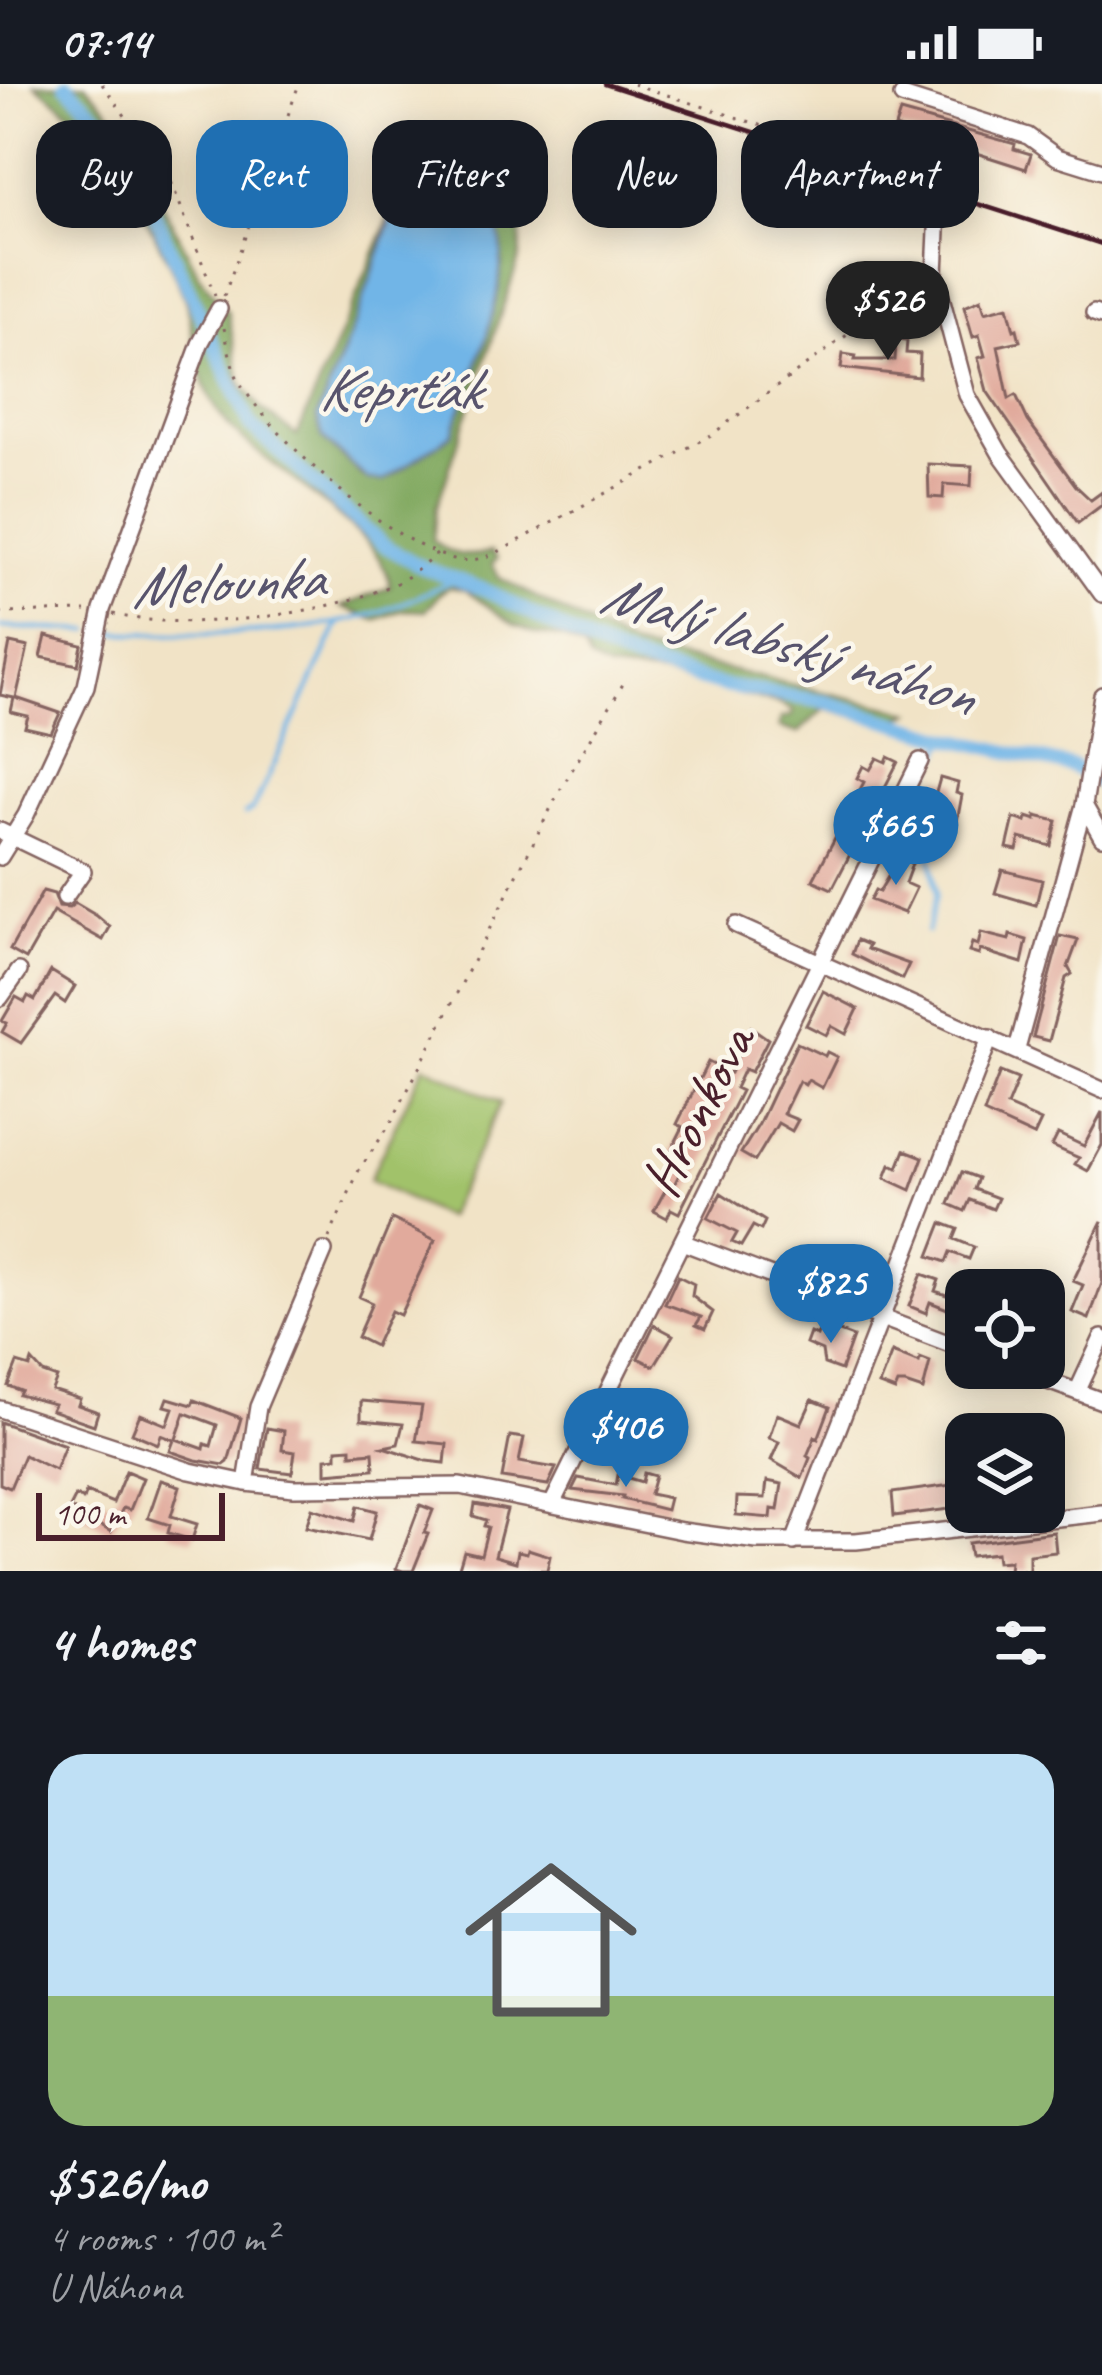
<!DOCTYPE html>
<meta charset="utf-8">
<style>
body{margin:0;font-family:Caveat,sans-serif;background:#20242c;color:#f1f3f6;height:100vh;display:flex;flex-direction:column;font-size:45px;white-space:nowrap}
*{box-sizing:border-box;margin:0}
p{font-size:39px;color:#9ea1a6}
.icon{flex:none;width:66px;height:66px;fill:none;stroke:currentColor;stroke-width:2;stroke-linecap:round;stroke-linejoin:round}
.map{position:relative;height:1487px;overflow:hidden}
.sheet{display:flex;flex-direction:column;background:#171b24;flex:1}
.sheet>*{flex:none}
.guide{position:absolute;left:36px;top:36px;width:1032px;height:108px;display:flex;gap:24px}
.buttons{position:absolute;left:945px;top:1185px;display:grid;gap:24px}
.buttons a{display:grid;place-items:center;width:120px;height:120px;border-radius:24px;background:#171b24;box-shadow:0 6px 30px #0003;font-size:60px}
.scale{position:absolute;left:36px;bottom:30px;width:189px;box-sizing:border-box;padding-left:12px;border:6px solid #4a1f2b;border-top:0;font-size:33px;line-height:42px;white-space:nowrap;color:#4a1f2b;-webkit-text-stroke:9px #fbf7ec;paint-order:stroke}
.price{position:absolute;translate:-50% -102px;padding:0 27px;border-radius:42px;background:#1f6fb2;color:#fff;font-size:39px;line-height:78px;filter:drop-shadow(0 3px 6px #0008)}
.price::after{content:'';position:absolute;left:50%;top:72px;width:36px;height:27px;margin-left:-18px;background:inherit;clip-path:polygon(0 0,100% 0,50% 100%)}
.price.active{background:#222;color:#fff}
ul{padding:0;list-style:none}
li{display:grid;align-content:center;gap:24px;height:636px;padding:0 48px}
li span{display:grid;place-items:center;height:372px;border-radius:36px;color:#555}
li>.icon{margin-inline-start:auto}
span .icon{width:216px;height:216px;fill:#fffc;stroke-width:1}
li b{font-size:51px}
h2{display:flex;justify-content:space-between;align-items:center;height:144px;padding:0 48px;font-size:51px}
.tag{padding:0 42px;border-radius:36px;background:#171b24;box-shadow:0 6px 30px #0003;font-size:42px;line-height:108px}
.tag.active{background:#1f6fb2;color:#fff}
.status{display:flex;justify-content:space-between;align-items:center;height:84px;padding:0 60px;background:#171b24;direction:ltr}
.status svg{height:33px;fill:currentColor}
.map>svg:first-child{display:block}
</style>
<div class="status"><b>07:14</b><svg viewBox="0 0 49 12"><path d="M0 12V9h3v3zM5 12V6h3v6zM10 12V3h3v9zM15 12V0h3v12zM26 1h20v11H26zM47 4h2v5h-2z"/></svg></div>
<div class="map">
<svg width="1102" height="1487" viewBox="0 0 1102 1487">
<rect width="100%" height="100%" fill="#fbf7ec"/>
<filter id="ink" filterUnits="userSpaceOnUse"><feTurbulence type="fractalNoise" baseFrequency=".00833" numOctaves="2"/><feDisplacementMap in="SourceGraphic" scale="24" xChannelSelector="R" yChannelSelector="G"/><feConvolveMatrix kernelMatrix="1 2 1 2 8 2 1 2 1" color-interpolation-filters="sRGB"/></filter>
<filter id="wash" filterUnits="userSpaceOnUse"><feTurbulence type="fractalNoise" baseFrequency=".004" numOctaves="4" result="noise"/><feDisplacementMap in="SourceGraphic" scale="48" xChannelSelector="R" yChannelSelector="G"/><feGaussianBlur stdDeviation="2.7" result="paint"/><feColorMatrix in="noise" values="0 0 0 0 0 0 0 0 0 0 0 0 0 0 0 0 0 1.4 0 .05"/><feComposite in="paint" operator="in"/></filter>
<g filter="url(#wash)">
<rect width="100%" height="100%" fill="#f1e3c6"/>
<!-- green -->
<path fill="#a1c26b" stroke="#76704b" stroke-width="3" d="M424,981L501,1019L446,1134L369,1096Z"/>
<!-- forest -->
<path fill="#80a85f" stroke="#656445" stroke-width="3" fill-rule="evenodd" d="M35,0H86L118,36L200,192L228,229L241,299L261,325L297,352L421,59C479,80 529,99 520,172L436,425L433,456C451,472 468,474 491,468L497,475L492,480L500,494L634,564L911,628L886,641L825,624L798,649L779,643L781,634L791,632L794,627L780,620L660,591L608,586L590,577L584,565L563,554L537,550L514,541L465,506L450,503L440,509L426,527L403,526L375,536L341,523L390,503C387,448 260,381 225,337C200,306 195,270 190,234C185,199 116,75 91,48C74,30 54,15 35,0ZM439,68L479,91L496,128L502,179L486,255L452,350L393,391L363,393L323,354L317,333L356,236L411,81Z"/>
<!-- water -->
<path fill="#71b5e7" stroke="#5e6a89" stroke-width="3" d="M427,68H439L470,83L487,101L496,128L502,166L499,203L486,255L452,350L383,397L368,396L323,354L317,333L356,236L406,93L411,81Z"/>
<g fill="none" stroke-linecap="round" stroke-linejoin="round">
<!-- stream -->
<path stroke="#71b5e7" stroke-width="4.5" d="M0,543L90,547
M102,548C180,551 263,553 341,538C380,531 418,513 453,496
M245,730L252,726L261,709L339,538
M927,848L937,810L920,708L948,654"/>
<!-- canal -->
<path stroke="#71b5e7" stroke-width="14" d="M66,0L100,34L139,96L251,342L383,461L422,483L485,506L589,559L633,577L723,602L826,618L948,654L1073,683L1102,700"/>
</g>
<g id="blocks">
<!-- building -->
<path fill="#e1aa9c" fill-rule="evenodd" d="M900,28L1015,60L1014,65L1031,70L1026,85L895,43Z
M981,215L985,228L1008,222L1014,246L1017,245L1020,257L998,262L1009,315L1016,311L1028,337L1076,402L1091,416L1102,408V421L1078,439L987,307L978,274L985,272L979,251L973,253L964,222Z
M896,256L907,257L906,269L920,270L919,293L841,284L843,270L856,272L855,276H895Z
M928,380L972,382L971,402L944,400L943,414L929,413Z
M46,552L82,561L78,581L41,573Z
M10,559L28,563L16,614L60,629L51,649L25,643L28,632L11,628L14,614L0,611Z
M888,673L898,678L832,805L813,796L864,698L857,694L863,682L870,686L877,674L886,678Z
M940,694L958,699L956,709L962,711L955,748L937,743L941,731L930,730Z
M1036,732L1057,737L1051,762L1020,754L1017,766L1007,764L1014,734L1026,738L1027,733L1036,736Z
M899,774L912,780L905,799L916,804L904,829L870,816L875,806L879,808Z
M1002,786L1042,796L1036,821L995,809Z
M43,807L54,810L59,823L69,824L75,819L97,832L110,843L103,856L53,828L26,875L10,866Z
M981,849L1009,856L1010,851L1027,856L1022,879L980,866L979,871L969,868L972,859L978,861Z
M1060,852L1078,856L1068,883L1072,890L1066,894L1049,957L1033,953Z
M857,856L869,861L867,865L909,880L902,895L852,870Z
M51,887L75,902L65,919L55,912L21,959L2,948L7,939L2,937L16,913L25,918L28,912L35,916Z
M823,907L858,925L846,950L831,942L826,951L806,941Z
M751,943L768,955L751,988L744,985L735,1004L741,1007L679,1129L671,1125L667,1134L654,1127L667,1103L672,1105L684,1081L668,1073L683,1043L677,1040L708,978L730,989Z
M797,959L825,972L827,968L837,973L822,1004L808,996L805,1001L799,997L783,1030L798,1036L792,1047L778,1039L755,1077L741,1069L759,1040Z
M1000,988L1018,995L1007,1022L1041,1037L1034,1052L984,1029Z
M1102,1028V1061L1088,1087L1075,1080L1079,1074L1052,1062L1058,1050L1084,1062Z
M905,1066L923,1073L911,1106L885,1094L890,1081L898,1084Z
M962,1088L978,1094L974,1105L998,1114L993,1125L970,1116L965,1127L949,1120Z
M721,1109L765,1137L761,1146L753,1142L741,1162L732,1158L737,1149L708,1134Z
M392,1135L435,1156L400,1231L391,1227L375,1262L357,1253L372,1219L359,1213Z
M1102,1137V1199L1089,1235L1072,1228L1083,1201L1073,1197Z
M942,1139L958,1145L954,1155L974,1163L969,1175L950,1168L946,1178L929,1172Z
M865,1168L884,1175L871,1208L853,1201L855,1195L832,1186L835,1176L859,1185Z
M922,1190L939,1196L935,1207L955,1214L950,1226L930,1218L926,1229L909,1222Z
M678,1192L694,1200L692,1212L713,1228L705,1245L696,1241L701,1233L665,1220Z
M654,1241L673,1251L654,1282L638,1274Z
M821,1241L853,1253L841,1286L824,1280L822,1267L806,1260L810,1249L817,1252Z
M892,1268L919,1279L920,1274L930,1278L923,1306L905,1300H898L895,1307L879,1301Z
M32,1277L43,1289L57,1294L52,1306L80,1315L78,1321L98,1328L94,1341L51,1326L54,1320L19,1311L21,1307L8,1302L17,1279L30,1283Z
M623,1304L655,1321L641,1348L609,1332Z
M168,1314L192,1321L194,1316L241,1334L228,1378L224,1381L196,1376L170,1367L174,1356L161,1351L158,1360L132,1349L140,1330L167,1341L173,1324L165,1322ZM185,1329L217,1341L211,1362L205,1360L204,1365L176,1355Z
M812,1316L830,1323L818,1355L815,1353L807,1372L810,1374L802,1394L771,1376L779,1358L769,1354L777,1330L801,1340Z
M361,1317L422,1322L416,1357L447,1360L445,1379L427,1377L383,1363L398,1360L403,1340L361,1336Z
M0,1338L65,1361L55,1386L24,1371L10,1404L0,1400Z
M267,1344L284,1347L282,1366L295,1368L292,1389L260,1385Z
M510,1352L524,1354L519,1378L556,1384L548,1401L502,1394Z
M351,1364V1370L373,1368L374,1385L326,1389V1374L337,1373V1365Z
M126,1387L143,1394L130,1426L123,1424L111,1448L70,1424L76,1412L83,1416L86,1408L113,1419Z
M644,1389L655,1392L650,1410L669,1414L666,1426L622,1415L623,1412L572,1406L578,1394L616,1401L618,1391L642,1398Z
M161,1396L180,1402L171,1432L197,1440L192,1456L168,1449L170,1441L148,1434Z
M767,1397L782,1400L778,1426L772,1425L771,1434L736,1431L737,1413L765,1414Z
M959,1400H966V1423L894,1432L892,1409Z
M475,1420L507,1426L495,1472L516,1478L518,1467L527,1469L528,1465L550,1472L547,1486L458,1487L464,1467L481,1471L488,1443L484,1442L486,1436L473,1432Z
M420,1421L433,1426L424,1449L428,1450L413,1487H403L396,1485Z
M358,1422L377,1427L369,1456L306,1443L312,1424L354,1437Z
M1054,1448L1056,1468L1029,1471V1487H1009L1010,1477L997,1478L996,1469L970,1472L968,1459Z"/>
</g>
</g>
<g filter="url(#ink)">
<use href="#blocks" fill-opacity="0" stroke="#846461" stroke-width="3"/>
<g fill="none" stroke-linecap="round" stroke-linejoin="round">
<defs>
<path id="minor" d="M902,12L1028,52L1057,73L1102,87
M938,125L935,190L967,311L1000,369L1102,510
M1094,229L1102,232
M1084,721L1102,753
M0,747L83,787L65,813
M0,773L26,731L86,602L102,526L200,260L219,225
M736,841L1102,1006
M0,914L19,887
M1017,965L1084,721L1102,611
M682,1158L966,1266
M1013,1284L1102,1317
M1077,1308L1102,1254
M0,1325L190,1387L246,1399L294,1404L460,1402L682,1447L757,1457H856L1102,1429
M246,1399L258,1323L324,1167
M553,1418L920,677
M794,1458L990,954"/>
</defs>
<!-- minor casing -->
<use href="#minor" stroke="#846461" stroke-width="20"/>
<!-- path -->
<path stroke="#846461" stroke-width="3" stroke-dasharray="3 9" stroke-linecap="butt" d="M102,0L169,92L215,212
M633,0L937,98L939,112
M224,212L299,0
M224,244C228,261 231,282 239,297C271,353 396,466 459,476C475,478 490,472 504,465L711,351L922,196
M0,529L86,527
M113,530C185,549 332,531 399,498C412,491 425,480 437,470
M329,1154L359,1086L391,1039L559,708L626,595
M988,1284L999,1288"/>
<!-- minor -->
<use href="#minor" stroke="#fff" stroke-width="15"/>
<!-- rail -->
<path stroke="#4a1f2b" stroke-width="4.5" d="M605,0L1102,160"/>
</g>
</g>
<g text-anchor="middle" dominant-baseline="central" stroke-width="9" stroke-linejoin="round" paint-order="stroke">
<!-- street labels -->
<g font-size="57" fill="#4a1f2b" stroke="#fbf7ec">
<text transform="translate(697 1027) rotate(-63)">Hronkova</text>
</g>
<!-- water labels -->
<g font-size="60" font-style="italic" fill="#58546d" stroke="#fbf7ec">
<text x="399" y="305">Keprťák</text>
<text transform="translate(227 498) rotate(-3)">Melounka</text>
<text transform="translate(788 560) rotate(16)">Malý labský náhon</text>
</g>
</g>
</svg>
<div class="buttons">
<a><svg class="icon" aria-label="locate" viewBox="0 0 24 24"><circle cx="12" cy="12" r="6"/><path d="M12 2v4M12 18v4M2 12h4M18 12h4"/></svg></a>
<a><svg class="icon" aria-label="layers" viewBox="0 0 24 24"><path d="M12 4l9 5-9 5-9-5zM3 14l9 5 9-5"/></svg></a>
</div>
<div class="scale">100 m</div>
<b class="price active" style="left:888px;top:279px">$526</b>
<b class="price" style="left:896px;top:804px">$665</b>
<b class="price" style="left:831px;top:1262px">$825</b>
<b class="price" style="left:626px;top:1406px">$406</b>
<div class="guide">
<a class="tag">Buy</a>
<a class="tag active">Rent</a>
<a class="tag">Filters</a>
<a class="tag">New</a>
<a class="tag">Apartment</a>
</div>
</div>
<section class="sheet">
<h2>4 homes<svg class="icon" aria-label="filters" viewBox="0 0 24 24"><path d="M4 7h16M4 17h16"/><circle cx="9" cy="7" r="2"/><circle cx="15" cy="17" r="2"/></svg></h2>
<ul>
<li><span style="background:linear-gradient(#bfe0f5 65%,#8fb573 0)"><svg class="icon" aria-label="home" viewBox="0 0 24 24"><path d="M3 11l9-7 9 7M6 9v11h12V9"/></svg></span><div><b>$526/mo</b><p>4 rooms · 100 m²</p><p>U Náhona</p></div></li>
</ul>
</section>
